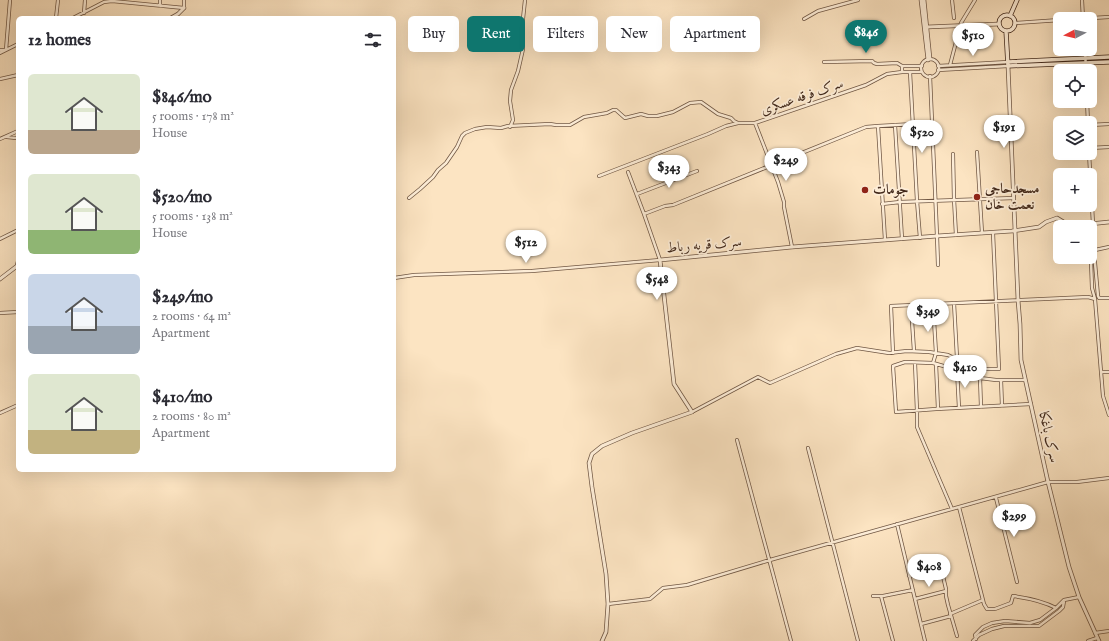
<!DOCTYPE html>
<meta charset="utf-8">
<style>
body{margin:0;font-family:"IM FELL English",Amiri,serif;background:#f2f2f3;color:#2b2b33;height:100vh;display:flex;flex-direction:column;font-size:15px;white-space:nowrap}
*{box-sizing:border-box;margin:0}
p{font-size:13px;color:#7c7c81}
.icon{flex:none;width:22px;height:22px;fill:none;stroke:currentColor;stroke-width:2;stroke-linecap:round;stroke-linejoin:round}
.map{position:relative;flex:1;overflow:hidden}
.drawer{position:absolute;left:16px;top:16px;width:380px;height:456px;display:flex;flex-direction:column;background:#fff;border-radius:6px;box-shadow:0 4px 16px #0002}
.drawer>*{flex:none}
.hud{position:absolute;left:408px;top:16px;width:380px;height:36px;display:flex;gap:8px}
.needle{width:26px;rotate:263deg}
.buttons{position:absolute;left:1053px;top:12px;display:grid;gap:8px}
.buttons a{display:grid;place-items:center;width:44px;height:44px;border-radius:6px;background:#fff;box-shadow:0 4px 16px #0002;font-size:20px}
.price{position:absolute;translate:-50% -34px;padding:0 9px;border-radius:14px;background:#fff;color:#222;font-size:13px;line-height:26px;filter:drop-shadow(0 1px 2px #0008)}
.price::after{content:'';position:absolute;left:50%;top:24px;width:12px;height:9px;margin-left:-6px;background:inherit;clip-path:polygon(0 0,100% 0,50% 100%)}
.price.current{background:#0f766e;color:#fff}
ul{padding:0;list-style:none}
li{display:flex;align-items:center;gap:12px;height:100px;padding:0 12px}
li span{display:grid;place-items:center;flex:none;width:112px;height:80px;border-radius:6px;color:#555}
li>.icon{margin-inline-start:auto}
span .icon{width:48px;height:48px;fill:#fffc;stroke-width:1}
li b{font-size:17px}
h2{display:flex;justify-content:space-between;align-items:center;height:48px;padding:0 12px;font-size:17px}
.pill{padding:0 14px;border-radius:6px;background:#fff;box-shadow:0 4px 16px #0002;font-size:14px;line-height:36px}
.pill.current{background:#0f766e;color:#fff}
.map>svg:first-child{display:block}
</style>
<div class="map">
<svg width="1109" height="641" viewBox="0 0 1109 641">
<rect width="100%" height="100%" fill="#fce4c2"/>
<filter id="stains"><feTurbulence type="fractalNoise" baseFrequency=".005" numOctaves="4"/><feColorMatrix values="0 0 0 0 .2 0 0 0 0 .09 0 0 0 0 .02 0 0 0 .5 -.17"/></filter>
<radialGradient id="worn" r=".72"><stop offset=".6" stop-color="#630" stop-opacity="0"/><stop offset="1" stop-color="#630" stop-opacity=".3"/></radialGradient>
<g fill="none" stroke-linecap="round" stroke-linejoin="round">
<defs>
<path id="minor" d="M952,0L954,18
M1082,0L1083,19
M160,6V0
M84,13L85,0
M56,18L58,0
M73,18L104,2L112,1L184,8V0
M804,19L818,11L858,0
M1076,19L1109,17
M1015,23L1060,20
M1085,49L1086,71
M0,50H6L10,0
M0,53L18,44
M921 68a9 9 0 1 1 18 0a9 9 0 1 1-18 0Z
M824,62L872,61L874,63L877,64L897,63L902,66
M950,65L961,23L975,0
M938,66L1008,62
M938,70L1008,66
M902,72V66H922
M910,72L917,201L920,238
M930,76L937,236L938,265
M0,79L18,75
M1087,101L1088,123
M755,123L778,182L784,202V207L792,247
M895,125L902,239
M1090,125L1109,124
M878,126L885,240
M510,127L513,120L510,101L511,90L518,71L523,49L522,28L525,0
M7,137L16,138L18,137
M0,139L18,131
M1090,148L1109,147
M977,152L982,233
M1089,153L1093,224
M953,154L954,199L956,235
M599,176L708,134L726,126L738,123H755L866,85L887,74L902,72H922
M637,194L697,171
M409,198L420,189L433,177L438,170L446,163L457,147L462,136L465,133L475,129L487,127L501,128L508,126L550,124L556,125H570L584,117L607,113L613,110H616L625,118L641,114L648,116H657L673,112L690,103L701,102L718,114L731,118L734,121L738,123
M882,204L900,202L1014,198
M644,214L665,206L673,205L866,127L878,126L932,123
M1090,235L1092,288L1095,299
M0,239L18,230
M1109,247L1095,250L1094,252L1098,296L1099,298H1109
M394,278L414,275L532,271L660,260L644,214L628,172
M954,303L957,358L954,369
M911,306L914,351
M0,313L18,312
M893,353L891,306L1088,297L1095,299L1103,396L1109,415
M915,363L917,411V427L952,509
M933,363L936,353L933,304
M936,364L938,409
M957,370L959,408
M1101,372H1109
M980,378L981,407
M1001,380L1002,406
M1025,380H996L980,378L954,369L933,363L905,362L893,366L896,412L936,409L1031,404
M692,412L758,377L770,383L836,354L857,348L889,353L907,351L929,352L948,355L952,357L963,360L985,369H999L993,233
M0,413L18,405
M737,440L791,641
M808,448L858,641
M996,498L1017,582
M959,507L984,604L987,609H995L1011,603L1013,596C1028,598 1043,601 1056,608
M897,524L925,641
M909,576L940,567L941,568L946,589V596L948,605L957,636
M873,596H883L913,590
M881,596L893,641
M915,599L946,591
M608,604L650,599L663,588L687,585L770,560L1048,482H1077L1109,478
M950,614L983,600
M921,624L951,616
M1095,633L1109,631
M976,639L975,635L983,627L992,623L1005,621L1030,623L1040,620L1056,608L1064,600L1079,597
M973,641L979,635L992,629L1004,626H1039L1059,611L1063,607L1064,601
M1088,641L1097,638"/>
<path id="tertiary" d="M921,0L928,60
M924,0L930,59
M171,18L178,14L184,8
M927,27L999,24
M1008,66L1018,300L1020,324L1021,360L1048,482L1069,567L1079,597L1099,641
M0,279L17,266L18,262
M602,641L606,632L608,604L606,574L592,487L589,463L592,454L602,446L632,433L692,412L674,384L660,260L792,247L937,236L1012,231L1039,227L1046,222L1057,218L1070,226L1109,222"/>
<path id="secondary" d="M999 23a8 8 0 1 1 16 0a8 8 0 1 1-16 0Z
M1010,16L1017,0
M1006,31L1008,66L1109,62
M1008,62L1109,57"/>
</defs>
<!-- minor casing -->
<use href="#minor" stroke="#705744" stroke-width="4"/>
<!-- tertiary casing -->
<use href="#tertiary" stroke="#705744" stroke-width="4.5"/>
<!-- secondary casing -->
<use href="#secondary" stroke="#41281a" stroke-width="5"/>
<!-- minor -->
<use href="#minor" stroke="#fdedd7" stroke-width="2.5"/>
<!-- tertiary -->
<use href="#tertiary" stroke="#fdedd7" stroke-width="3"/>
<!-- secondary -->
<use href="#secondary" stroke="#fdedd7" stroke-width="3.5"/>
</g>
<!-- markers -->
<g fill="#8f2418" stroke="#fdedd7" stroke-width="1.5">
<circle cx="865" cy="190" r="4"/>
<circle cx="977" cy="197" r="4"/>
</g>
<g text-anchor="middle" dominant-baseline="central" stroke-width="3.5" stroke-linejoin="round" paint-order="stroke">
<!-- street labels -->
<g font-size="14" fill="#41281a" stroke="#fdedd7">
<text transform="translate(802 97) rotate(-19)">سرک فرقه عسکری</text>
<text transform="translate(704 245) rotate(-5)">سرک قریه رباط</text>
<text transform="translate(1049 437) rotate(77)">سرک باغکا</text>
</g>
<!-- poi labels -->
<g font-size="14" font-weight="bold" fill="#41281a" stroke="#fdedd7" text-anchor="start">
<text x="985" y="189">مسجدحاجی<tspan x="985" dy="16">نعمت خان</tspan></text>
<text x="873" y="190">جومات</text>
</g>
</g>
<rect width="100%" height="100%" filter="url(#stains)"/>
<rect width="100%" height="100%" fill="url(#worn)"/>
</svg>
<div class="buttons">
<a><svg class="needle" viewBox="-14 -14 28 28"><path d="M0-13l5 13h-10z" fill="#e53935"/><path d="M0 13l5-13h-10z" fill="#7c7c81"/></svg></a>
<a><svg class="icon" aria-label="locate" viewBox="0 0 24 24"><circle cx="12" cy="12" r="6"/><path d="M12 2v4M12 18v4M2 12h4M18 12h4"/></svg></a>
<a><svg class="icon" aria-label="layers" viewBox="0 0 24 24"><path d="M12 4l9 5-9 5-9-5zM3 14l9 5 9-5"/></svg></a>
<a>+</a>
<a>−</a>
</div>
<b class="price current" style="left:866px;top:54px">$846</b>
<b class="price" style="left:973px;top:57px">$510</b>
<b class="price" style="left:1004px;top:149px">$191</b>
<b class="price" style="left:922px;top:154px">$520</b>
<b class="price" style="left:786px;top:182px">$249</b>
<b class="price" style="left:669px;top:189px">$343</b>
<b class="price" style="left:526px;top:264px">$512</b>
<b class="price" style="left:657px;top:301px">$548</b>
<b class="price" style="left:928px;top:333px">$349</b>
<b class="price" style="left:965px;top:389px">$410</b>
<b class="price" style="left:1014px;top:538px">$299</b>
<b class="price" style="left:929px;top:588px">$408</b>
<div class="hud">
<a class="pill">Buy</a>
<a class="pill current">Rent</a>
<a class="pill">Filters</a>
<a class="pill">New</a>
<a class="pill">Apartment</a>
</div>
<section class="drawer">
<h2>12 homes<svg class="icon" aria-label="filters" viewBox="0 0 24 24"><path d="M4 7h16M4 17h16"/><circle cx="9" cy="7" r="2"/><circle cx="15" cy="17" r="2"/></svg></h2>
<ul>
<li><span style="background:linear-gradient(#dfe7d0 70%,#b9a48a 0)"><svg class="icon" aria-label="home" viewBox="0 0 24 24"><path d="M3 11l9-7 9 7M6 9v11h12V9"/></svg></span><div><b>$846/mo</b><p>5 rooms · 178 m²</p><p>House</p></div></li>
<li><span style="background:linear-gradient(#dfe7d0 70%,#8fb573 0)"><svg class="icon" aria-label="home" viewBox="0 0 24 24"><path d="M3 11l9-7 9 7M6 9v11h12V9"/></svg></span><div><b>$520/mo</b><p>5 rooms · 138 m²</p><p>House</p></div></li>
<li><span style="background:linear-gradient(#c9d6e8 65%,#9aa5b1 0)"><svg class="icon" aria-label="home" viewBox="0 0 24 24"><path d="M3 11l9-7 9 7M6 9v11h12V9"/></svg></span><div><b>$249/mo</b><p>2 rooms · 64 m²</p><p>Apartment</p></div></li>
<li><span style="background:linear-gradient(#dfe7d0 70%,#c2b280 0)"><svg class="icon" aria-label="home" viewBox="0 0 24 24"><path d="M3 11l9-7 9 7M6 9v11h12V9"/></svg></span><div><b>$410/mo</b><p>2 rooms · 80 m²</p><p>Apartment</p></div></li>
</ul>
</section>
</div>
